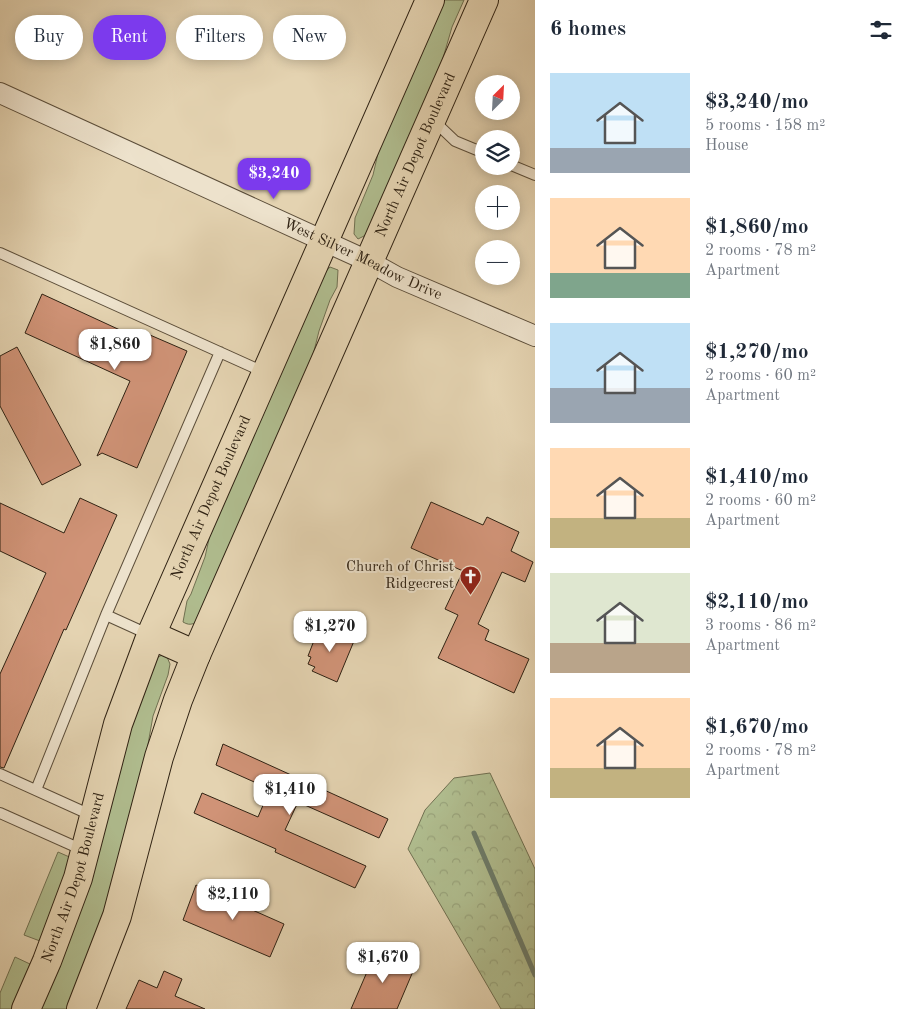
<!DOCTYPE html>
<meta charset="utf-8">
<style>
body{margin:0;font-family:"Old Standard TT",serif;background:#f6f6f7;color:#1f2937;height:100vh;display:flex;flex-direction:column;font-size:19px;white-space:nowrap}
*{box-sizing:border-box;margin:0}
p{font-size:16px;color:#747a83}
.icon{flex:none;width:28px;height:28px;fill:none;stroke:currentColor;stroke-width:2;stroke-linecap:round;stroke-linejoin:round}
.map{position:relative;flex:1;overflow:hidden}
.details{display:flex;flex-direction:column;background:#fff;width:375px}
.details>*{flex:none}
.banner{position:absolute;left:15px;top:15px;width:445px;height:45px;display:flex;gap:10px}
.needle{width:32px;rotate:24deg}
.buttons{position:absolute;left:475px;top:75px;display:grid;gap:10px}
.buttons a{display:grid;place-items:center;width:45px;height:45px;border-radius:50%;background:#fff;box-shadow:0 2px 12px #0003;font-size:25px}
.price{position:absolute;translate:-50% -42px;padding:0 11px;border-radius:10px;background:#fff;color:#222;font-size:16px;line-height:32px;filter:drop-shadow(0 1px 2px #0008)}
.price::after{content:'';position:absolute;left:50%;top:30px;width:15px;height:11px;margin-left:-8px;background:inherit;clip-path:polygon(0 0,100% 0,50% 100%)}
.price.on{background:#7c3aed;color:#fff}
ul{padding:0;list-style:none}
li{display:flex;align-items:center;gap:15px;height:125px;padding:0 15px}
li span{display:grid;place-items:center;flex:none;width:140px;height:100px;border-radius:0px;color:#555}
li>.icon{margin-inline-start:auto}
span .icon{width:60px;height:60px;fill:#fffc;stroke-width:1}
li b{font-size:21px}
h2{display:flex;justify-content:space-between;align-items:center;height:60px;padding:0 15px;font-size:21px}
.pill{padding:0 18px;border-radius:22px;background:#fff;box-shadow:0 2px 12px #0003;font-size:18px;line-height:45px}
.pill.on{background:#7c3aed;color:#fff}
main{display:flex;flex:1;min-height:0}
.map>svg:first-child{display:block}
</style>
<main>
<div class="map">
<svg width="535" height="1009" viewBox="0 0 535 1009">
<defs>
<pattern id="forest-crowns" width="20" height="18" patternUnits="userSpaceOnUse" patternTransform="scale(1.25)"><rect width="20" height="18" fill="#b0bd8f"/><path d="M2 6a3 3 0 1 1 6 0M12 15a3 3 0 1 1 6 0" fill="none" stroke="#98a27a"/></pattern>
</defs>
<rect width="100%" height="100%" fill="#e4d3b1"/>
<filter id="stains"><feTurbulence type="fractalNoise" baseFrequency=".004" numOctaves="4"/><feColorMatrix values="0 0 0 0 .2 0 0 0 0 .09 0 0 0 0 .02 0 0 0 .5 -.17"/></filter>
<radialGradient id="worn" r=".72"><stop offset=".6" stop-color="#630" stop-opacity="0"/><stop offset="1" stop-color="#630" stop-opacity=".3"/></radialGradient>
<!-- green -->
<path fill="#b0bd8f" stroke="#707051" d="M441,0H464L452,27L441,65L372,227L364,236L358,239L354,234L355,218L373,175L382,136Z
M330,267L338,270L337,287L330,300L319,331L312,359L202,617C196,623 191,627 183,622L187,601L191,594L205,557L211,530L316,282Z
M162,655L167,657L170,664L168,675L153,716L144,767L117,884L70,1009H39L120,759L155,659Z
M58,852L74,859L40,941L24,935Z
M15,957L30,964L31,970L14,1009H0V993Z"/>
<!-- forest -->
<path fill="url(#forest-crowns)" stroke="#707051" d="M490,773L535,869V1009H501L408,849L425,810L454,778Z"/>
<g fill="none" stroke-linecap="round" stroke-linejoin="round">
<!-- stream -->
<path stroke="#6d7d6b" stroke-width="5" d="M474,833L535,975"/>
</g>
<!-- building -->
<path fill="#d09377" stroke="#2f2213" d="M42,294L146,342L150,335L187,351L137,468L102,453L97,456L130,381L25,333Z
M17,347L81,465L42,485L0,406V356Z
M80,498L117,515L66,630L64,629L4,768L0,767V674L46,573L0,551V503L64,533Z
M431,502L483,525L487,517L519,532L511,551L533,562L525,582L502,572L478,624L489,630L485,640L529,659L514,693L438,658L458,615L445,609L463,571L411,548Z
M320,625L354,641L337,682L312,671L315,667L308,664L311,657L308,656Z
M223,744L388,819L379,838L298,802L285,830L366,866L355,888L275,852L276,849L194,813L202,793L258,817L270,789L216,765Z
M196,885L284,924L270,957L183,920Z
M376,951L414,969L397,1009H351Z
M164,971L182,979L175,996L205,1009H126L139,980L157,988Z"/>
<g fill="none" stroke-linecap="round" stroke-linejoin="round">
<defs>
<path id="service" d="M433,120L455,141L484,153
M511,165L535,175
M0,253L266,373
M106,615L150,635
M0,774L93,816
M36,790L106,615L220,352
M0,813L85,851"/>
<g id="minor">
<path id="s1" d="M0,93L370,262L397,277L535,336"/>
</g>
<g id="primary">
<path d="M151,635L196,655"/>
<path id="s2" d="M26,1009L47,961L78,878L118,724L151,635L430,0"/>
<path id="s3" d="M81,1009L117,916L159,757L178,700L196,655L484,0"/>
</g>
</defs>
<!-- service casing -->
<use href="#service" stroke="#5c4e3a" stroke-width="12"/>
<!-- minor casing -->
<use href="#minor" stroke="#5c4e3a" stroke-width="22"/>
<!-- primary casing -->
<use href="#primary" stroke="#2f2213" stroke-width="30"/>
<!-- service -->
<use href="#service" stroke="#ede2cc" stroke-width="10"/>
<!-- minor -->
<use href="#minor" stroke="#ede2cc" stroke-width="20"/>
<!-- primary -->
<use href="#primary" stroke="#e4d3b1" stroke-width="28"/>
</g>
<!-- icons -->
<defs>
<symbol id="church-pin" viewBox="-11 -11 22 30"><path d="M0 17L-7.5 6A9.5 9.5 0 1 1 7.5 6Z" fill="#8f2418" stroke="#ede2cc"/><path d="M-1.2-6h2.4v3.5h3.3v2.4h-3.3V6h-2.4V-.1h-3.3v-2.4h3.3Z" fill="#fff"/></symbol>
</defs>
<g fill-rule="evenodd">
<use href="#church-pin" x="458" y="564" width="25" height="34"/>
</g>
<g text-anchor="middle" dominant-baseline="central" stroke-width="4" stroke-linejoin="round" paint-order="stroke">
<!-- street labels -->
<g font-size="15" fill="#2f2213" stroke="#ede2cc">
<text stroke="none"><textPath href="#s3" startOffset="919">North Air Depot Boulevard</textPath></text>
<text stroke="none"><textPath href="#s1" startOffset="399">West Silver Meadow Drive</textPath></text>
<text stroke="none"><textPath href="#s2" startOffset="545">North Air Depot Boulevard</textPath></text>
<text stroke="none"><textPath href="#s2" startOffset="140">North Air Depot Boulevard</textPath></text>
</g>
<!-- poi labels -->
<g font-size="15" fill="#2f2213" stroke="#ede2cc" text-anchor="end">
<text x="454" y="567">Church of Christ<tspan x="454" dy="17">Ridgecrest</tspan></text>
</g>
</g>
<rect width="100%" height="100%" filter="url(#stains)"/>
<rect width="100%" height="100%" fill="url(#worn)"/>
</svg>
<div class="buttons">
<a><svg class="needle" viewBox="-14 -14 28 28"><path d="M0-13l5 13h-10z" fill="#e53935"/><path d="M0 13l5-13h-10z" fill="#747a83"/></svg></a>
<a><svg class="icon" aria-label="layers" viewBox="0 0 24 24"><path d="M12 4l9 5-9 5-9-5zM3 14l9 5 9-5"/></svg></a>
<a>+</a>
<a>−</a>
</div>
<b class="price on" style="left:274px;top:200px">$3,240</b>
<b class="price" style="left:115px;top:371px">$1,860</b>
<b class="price" style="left:330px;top:653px">$1,270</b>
<b class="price" style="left:290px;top:816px">$1,410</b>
<b class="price" style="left:233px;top:921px">$2,110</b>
<b class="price" style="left:383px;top:984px">$1,670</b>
<div class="banner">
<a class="pill">Buy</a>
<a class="pill on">Rent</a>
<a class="pill">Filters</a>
<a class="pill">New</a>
</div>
</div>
<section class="details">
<h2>6 homes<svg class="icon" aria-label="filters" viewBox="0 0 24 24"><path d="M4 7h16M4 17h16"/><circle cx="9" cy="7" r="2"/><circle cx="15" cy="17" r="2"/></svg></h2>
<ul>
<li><span style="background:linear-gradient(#bfe0f5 75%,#9aa5b1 0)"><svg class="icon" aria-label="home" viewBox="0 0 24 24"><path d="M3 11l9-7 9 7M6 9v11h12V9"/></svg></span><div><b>$3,240/mo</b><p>5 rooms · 158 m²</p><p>House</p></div></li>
<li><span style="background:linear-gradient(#ffd9b3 75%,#7fa58c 0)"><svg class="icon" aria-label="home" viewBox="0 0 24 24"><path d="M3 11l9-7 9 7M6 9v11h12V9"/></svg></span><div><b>$1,860/mo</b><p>2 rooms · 78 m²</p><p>Apartment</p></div></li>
<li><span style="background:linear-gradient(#bfe0f5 65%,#9aa5b1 0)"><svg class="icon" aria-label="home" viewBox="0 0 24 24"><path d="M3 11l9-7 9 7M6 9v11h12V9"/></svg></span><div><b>$1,270/mo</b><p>2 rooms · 60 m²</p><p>Apartment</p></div></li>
<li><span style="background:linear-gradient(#ffd9b3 70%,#c2b280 0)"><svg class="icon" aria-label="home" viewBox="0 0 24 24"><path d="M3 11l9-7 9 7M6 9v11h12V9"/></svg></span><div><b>$1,410/mo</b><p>2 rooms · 60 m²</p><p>Apartment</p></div></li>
<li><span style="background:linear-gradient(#dfe7d0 70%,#b9a48a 0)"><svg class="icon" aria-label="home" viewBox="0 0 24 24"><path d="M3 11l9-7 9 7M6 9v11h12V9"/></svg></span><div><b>$2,110/mo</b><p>3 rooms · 86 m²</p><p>Apartment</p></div></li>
<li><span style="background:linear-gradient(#ffd9b3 70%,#c2b280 0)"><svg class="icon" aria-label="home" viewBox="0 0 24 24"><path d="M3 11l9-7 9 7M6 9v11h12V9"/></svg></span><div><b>$1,670/mo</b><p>2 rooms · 78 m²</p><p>Apartment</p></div></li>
</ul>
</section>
</main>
